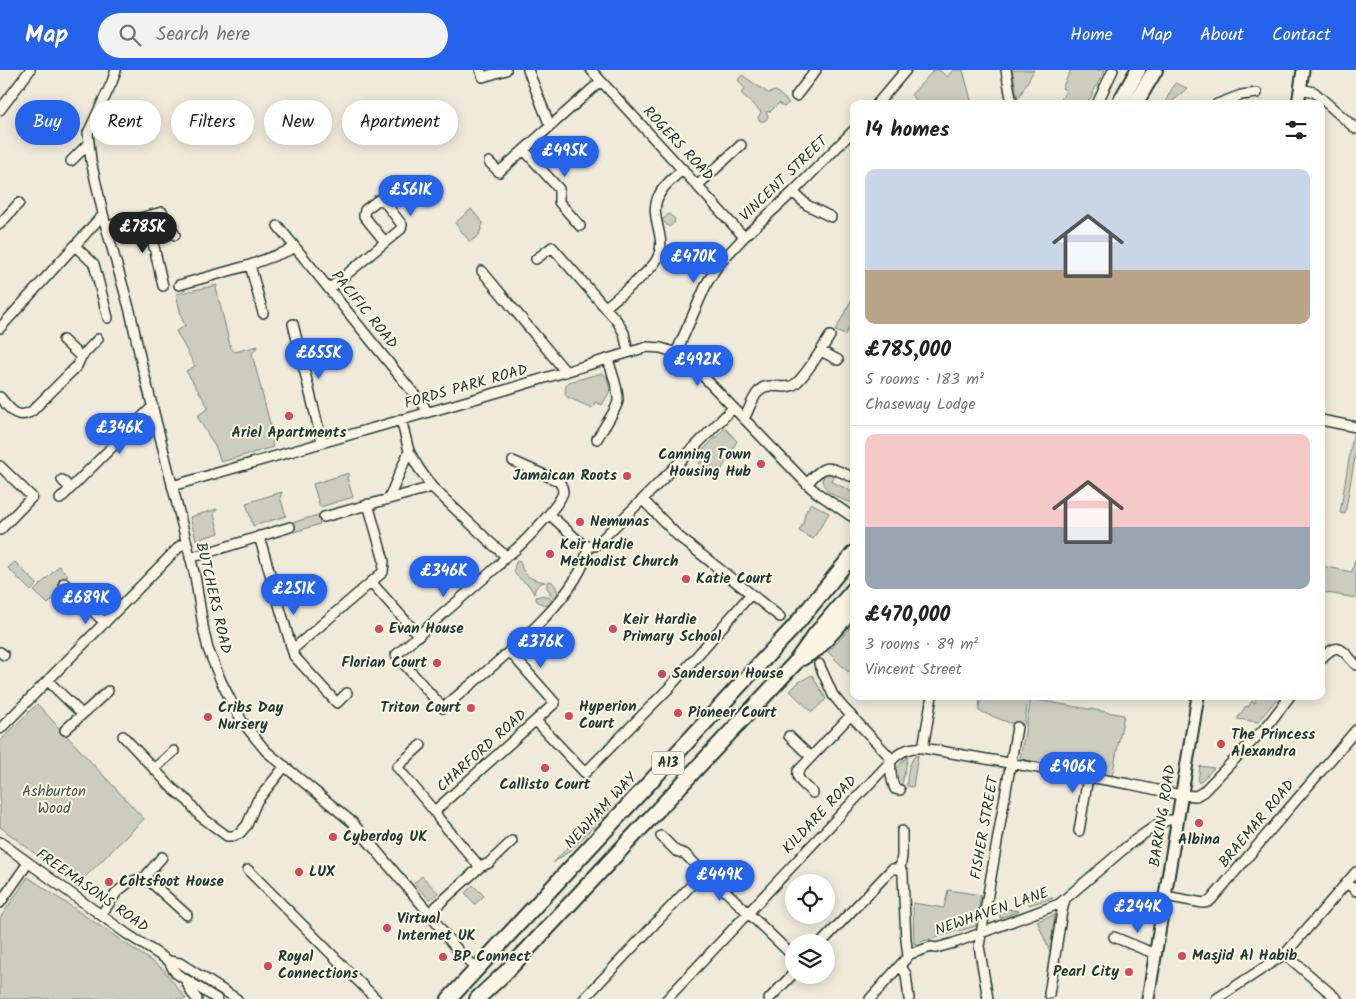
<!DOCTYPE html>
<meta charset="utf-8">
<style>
body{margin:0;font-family:Kalam,sans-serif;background:#f2f2f2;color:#222;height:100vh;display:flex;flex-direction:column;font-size:19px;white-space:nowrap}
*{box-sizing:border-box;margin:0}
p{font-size:16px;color:#767676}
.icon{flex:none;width:28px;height:28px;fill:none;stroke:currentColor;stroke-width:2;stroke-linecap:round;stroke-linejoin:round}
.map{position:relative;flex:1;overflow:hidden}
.sheet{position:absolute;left:850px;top:30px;width:475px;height:600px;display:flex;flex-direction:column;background:#fff;border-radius:10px;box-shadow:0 2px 12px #0003}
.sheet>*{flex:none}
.hud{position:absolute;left:15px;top:30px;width:475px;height:45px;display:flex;gap:10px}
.controls{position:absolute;left:785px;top:804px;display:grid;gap:10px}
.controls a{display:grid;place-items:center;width:50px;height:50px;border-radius:50%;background:#fff;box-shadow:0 2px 12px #0003;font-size:25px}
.price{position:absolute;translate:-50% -42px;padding:0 11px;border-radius:18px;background:#2563eb;color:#fff;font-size:16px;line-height:32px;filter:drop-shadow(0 1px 2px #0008)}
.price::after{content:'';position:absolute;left:50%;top:30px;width:15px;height:11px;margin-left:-8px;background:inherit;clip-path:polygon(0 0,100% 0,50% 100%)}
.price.active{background:#222;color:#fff}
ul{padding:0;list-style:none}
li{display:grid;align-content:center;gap:10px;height:265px;padding:0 15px}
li+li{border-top:1px solid #e0e0e0}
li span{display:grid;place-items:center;height:155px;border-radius:10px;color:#555}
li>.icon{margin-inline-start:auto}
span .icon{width:90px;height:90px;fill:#fffc;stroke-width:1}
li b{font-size:21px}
h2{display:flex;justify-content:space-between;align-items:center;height:60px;padding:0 15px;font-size:21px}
.tag{padding:0 18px;border-radius:22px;background:#fff;box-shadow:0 2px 12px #0003;font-size:18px;line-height:45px}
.tag.active{background:#2563eb;color:#fff}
header{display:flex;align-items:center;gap:30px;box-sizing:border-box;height:70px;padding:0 25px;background:#2563eb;color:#fff}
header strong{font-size:24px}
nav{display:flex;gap:28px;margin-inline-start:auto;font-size:18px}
.search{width:350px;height:45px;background:#f2f2f2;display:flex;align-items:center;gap:12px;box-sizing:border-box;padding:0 18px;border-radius:28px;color:#767676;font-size:19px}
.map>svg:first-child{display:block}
</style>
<header>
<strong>Map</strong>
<div class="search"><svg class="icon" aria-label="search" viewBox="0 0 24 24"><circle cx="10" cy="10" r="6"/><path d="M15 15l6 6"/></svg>Search here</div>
<nav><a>Home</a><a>Map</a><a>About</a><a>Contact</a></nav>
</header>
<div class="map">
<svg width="1356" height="929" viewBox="0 0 1356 929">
<rect width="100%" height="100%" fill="#efeada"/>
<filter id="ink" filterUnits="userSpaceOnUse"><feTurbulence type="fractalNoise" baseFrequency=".02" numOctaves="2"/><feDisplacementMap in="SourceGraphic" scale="10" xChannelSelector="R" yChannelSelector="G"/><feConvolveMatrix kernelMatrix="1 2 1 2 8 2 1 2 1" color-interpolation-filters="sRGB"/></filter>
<g filter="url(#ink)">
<!-- green -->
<path fill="#cccdbf" stroke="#76857a" d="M934,0H939L947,7L953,0H963L972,34H920L911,25Z
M1012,0H1034L1018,29Z
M1071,0H1105L1087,34H1059L1066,20L1062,18Z
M742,5L768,23L776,21L789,33L784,37L779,33L771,41L766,42L768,45L767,49L764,51H760L758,48L761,42L741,23L745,19L738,10Z
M1175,13L1187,18L1170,34H1164Z
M471,139L483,153L479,165L470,172L455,153Z
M669,144L675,149L674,151L675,152L669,157L662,150Z
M217,215L216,218L231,279L235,282L258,276L252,284L274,369L272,374L273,377L221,392L216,378L197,346L209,338L186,301L195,296L176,261L185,256L182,249L176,224Z
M854,225V248L845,265L835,261Z
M602,303L607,307L610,321L602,335L595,332L592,338L567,327L565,324L566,316L569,312Z
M725,358L737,371L718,406L699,393L705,388L700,383Z
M1353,365L1356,366V381L1345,444L1340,443Z
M349,403L347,408L353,427L320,437L313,414Z
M829,404L833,406L831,411L854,423V433C842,430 824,423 822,410L824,406Z
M282,422L280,427L286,446L253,456L246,433Z
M811,433L829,443L813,469L799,461L803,454L805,443Z
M217,439L214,444L219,463L196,470L190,447Z
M318,445L320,454L294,462L292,461L291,454V453Z
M1355,490H1356V528L1321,522V496L1352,502Z
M520,491C523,506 530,509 545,512C538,514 535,517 534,524C532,520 530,516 527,514C518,507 511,505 516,492Z
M15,492L37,514L31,521L8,498Z
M59,496L68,505L58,515L62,520L48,534L34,521Z
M551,511C556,515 558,521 558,527L556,529L550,525V522L547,518V512Z
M544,525L545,527H549L554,533L548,536L540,533L536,530V527Z
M854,553V596L848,602L828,582Z
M812,605L826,629L812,642L790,621L799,612Z
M980,626H1029L1024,655L1010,653L979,641Z
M1256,626H1279L1258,652L1237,649L1246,636L1248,637L1252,631L1255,633Z
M1031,629L1124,645L1112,706L1020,689Z
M37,634L144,749L77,815L0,757V671Z
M918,685L913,717L907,716C907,706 908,694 915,686Z
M907,687H908L902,714L900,717L897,716L895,700Z
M1200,696L1214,698L1199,713L1198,712Z
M608,734L609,740L571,780L553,793Z
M422,806L438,823L431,829H429L414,813Z
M28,807L163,899L186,929H0V848Z
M473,815L484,826L475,834L465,823Z
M948,820L981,825L976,856L914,874L913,833L944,838Z
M1031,824L1053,828L1029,835Z
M995,837L1019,841L1000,848V840L994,839Z
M1055,845L1050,882L1037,851Z"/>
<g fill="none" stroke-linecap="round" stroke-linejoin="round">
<!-- minor-tunnel -->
<path stroke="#c5c7b9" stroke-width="9" stroke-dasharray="9 4.5" stroke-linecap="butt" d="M118,153L140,148"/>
<defs>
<path id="minor" d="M116,0L112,12L88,63L91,91L106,157L130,241L141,291L195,506L204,562L208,579L221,611L230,629L243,653L266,681L352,752L429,843L450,871L465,888L477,898
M480,0L483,7L506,0
M528,0L550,56
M591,0L744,167
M1006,0L1012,34
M1301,19L1314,22L1356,59
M796,26L816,0
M877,34L906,0
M1097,34L1113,0
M1217,34L1241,25L1257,23
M0,40L30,0
M524,80L559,119V132L580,156
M71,91L88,74
M489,92L499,102L601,11
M698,115L741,75
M793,122L807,135L831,147
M147,146L163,216
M140,148L162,142L175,165
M0,154L19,133
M278,156L424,336L427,342
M106,157L118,153
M75,176L94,194L108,248
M536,189L552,177L617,251L624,263L628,282
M250,195L263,243
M482,201L566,302
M179,215L250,195L290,180L295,177
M329,219L401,159L402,155L384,131L378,130L365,140L364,146L385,172
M606,237C619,225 650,203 657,189C669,167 647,147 659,125C664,114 675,107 683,99
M293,254L322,372
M0,258L99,149L104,147
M63,270L81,287
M821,281L838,290
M676,283L707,213L718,195L744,167L793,122L854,60
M0,327C9,338 17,351 32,341L77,296L81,287L98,269
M401,349L409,381L418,397L432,417L493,475L506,486C510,484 513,482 516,479C526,470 561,434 563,422C563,417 561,414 558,411L513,391
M744,349C749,340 752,328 759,321C768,310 784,322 795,314C806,306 822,278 830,266
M1321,350L1356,357
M597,369C602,360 617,339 618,331C619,319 611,301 608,289
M0,396L32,427L0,460
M62,410L70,418
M807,414C811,410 814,405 819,402C830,392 842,405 854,407
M172,416L502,321L647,277L661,278L676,283L699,302L807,414L816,422L851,446H854
M389,428L409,381
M60,429L153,336
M643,430L678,466L780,547
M549,444L582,474L588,476H595L650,422L733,338
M324,447L432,417
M259,466L294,586L337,633L347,623
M506,486L499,495L396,585L443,638C481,605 584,528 588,476
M190,488L290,457
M64,513L105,553
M372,513L419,566
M292,580L383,502L384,491L368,434
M0,582L4,585
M1321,589C1339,570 1342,580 1356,595
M819,594L833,625L842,636L889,686C892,692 890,696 891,702C891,708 893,714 895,719L900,720
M48,611L82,644
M536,651L585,703L668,619L751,524
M0,659L181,475L187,473
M65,660L108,621
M123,666L173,719L188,731L200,746L227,766H233L240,763L247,755L257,731L285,696
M789,666L811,687
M421,675L397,697L435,742L439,749L480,797
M923,678L932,626
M154,699L174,681
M813,723C807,717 796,711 798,701L851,645
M435,742L439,737L555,633L509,581
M902,761V786L900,799L903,803V807L906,870L908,886
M1079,761L1088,707
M661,766L676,781L685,784L705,804L715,811L794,887
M0,772L127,864L169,891L180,893L237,929
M248,800L376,929
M145,807L187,845
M1347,813L1356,821
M1165,826L1203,833L1208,832L1211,830L1356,660
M0,833L28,793
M429,843L480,797L489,793L512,771
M101,845L117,822L128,813L145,807L162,787
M1114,867L1148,881L1156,882
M822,872L892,799H900
M1285,884L1337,929
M169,891L173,899L177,904L217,929
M900,896L906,904L909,929
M186,911L191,922L197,929
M1049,924L1062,841L1065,829
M584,929L697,809L702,805L705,804
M667,929L891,691C901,681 909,677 923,678L1129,714L1181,725L1196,726L1203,722L1267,656L1290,626
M769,929L794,903
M870,929L910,884L931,877L936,878L954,873L1059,834L1131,773L1158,754L1168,750H1177
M988,929L979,876L1017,657
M1216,929L1285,884L1356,802"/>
<path id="major" d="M1298,34L1303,0
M1148,929L1198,626"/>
<path id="highway" d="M1119,34L1138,0
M1135,34L1155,0
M802,588L818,578L854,538
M449,929L777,575L794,557L854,483
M477,929L505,903L527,880L795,593L814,566L854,519"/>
</defs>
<!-- minor casing -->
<use href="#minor" stroke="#1f3d34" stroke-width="12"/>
<!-- major casing -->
<use href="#major" stroke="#1f3d34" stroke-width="15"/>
<!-- highway casing -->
<use href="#highway" stroke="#1f3d34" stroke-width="18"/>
<!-- minor -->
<use href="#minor" stroke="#fcf5e5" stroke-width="9"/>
<!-- major -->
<use href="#major" stroke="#fcf5e5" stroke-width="11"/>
<!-- highway -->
<use href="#highway" stroke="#fcf5e5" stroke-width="14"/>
</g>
</g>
<!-- markers -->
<g fill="#d1495b" stroke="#fcf5e5" stroke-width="2">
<circle cx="289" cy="346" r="5"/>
<circle cx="761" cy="394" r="5"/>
<circle cx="627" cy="406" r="5"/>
<circle cx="580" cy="452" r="5"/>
<circle cx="550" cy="484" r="5"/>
<circle cx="686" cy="509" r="5"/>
<circle cx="379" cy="559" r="5"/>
<circle cx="613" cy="559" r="5"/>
<circle cx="437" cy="593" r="5"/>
<circle cx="662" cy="604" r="5"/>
<circle cx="471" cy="638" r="5"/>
<circle cx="678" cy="643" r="5"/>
<circle cx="569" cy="646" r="5"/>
<circle cx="208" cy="647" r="5"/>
<circle cx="1221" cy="674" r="5"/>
<circle cx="545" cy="698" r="5"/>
<circle cx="1199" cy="753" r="5"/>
<circle cx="333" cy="767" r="5"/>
<circle cx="299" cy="802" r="5"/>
<circle cx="109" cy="812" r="5"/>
<circle cx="387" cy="858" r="5"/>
<circle cx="1182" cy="886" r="5"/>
<circle cx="443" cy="887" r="5"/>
<circle cx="268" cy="896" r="5"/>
<circle cx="1129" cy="902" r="5"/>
</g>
<g text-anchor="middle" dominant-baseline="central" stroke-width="4" stroke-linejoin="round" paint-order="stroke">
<!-- shield labels -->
<rect fill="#fcf5e5" stroke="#617469" stroke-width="1" x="652" y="681.5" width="32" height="23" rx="4"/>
<g font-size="14" font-weight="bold" fill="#1f3d34">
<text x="668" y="693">A13</text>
</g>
<!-- street labels -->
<g font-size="15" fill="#1f3d34" stroke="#fcf5e5">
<text transform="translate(678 74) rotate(47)">ROGERS ROAD</text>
<text transform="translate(784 109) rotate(-44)">VINCENT STREET</text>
<text transform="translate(364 240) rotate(51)">PACIFIC ROAD</text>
<text transform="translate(466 317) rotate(-16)">FORDS PARK ROAD</text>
<text transform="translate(213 528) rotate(77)">BUTCHERS ROAD</text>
<text transform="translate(482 681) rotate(-42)">CHARFORD ROAD</text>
<text transform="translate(601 741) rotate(-47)">NEWHAM WAY</text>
<text transform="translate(820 745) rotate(-47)">KILDARE ROAD</text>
<text transform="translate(1163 746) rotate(-81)">BARKING ROAD</text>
<text transform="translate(1257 754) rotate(-50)">BRAEMAR ROAD</text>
<text transform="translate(985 758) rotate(-80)">FISHER STREET</text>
<text transform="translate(92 821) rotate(35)">FREEMASONS ROAD</text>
<text transform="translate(992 842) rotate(-19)">NEWHAVEN LANE</text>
</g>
<!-- poi labels -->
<g font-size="15" font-weight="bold" fill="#1f3d34" stroke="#fcf5e5" text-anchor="start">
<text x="289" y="363" text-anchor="middle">Ariel Apartments</text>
<text x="751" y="385" text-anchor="end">Canning Town<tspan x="751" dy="17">Housing Hub</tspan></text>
<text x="617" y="406" text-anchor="end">Jamaican Roots</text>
<text x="590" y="452">Nemunas</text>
<text x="560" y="475">Keir Hardie<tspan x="560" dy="17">Methodist Church</tspan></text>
<text x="696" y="509">Katie Court</text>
<text x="623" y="550">Keir Hardie<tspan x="623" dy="17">Primary School</tspan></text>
<text x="389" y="559">Evan House</text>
<text x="427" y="593" text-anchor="end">Florian Court</text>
<text x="672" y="604">Sanderson House</text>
<text x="579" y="637">Hyperion<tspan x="579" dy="17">Court</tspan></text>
<text x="218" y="638">Cribs Day<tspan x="218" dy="17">Nursery</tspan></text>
<text x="461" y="638" text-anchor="end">Triton Court</text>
<text x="688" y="643">Pioneer Court</text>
<text x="1231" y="665">The Princess<tspan x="1231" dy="17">Alexandra</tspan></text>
<text x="545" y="715" text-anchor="middle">Callisto Court</text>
<text x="343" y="767">Cyberdog UK</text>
<text x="1199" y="770" text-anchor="middle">Albina</text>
<text x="309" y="802">LUX</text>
<text x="119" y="812">Coltsfoot House</text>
<text x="397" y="849">Virtual<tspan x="397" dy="17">Internet UK</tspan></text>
<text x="1192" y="886">Masjid Al Habib</text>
<text x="278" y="887">Royal<tspan x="278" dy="17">Connections</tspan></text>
<text x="453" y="887">BP Connect</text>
<text x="1119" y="902" text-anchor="end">Pearl City</text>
</g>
<!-- park labels -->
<g font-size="15" fill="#425a50" stroke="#fcf5e5">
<text x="54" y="722">Ashburton<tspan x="54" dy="17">Wood</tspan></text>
</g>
</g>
</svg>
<div class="controls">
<a><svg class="icon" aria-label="locate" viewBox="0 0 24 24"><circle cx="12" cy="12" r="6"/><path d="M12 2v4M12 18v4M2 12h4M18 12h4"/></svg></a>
<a><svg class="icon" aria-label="layers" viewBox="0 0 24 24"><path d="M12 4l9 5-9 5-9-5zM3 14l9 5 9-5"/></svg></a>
</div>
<b class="price" style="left:565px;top:108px">£495K</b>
<b class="price" style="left:411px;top:147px">£561K</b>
<b class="price active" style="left:143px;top:184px">£785K</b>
<b class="price" style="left:694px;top:214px">£470K</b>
<b class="price" style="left:319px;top:310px">£655K</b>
<b class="price" style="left:698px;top:317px">£492K</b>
<b class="price" style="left:120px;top:385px">£346K</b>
<b class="price" style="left:444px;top:528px">£346K</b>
<b class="price" style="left:294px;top:546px">£251K</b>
<b class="price" style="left:86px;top:555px">£689K</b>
<b class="price" style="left:541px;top:599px">£376K</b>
<b class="price" style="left:1073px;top:724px">£906K</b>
<b class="price" style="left:720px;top:832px">£449K</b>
<b class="price" style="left:1138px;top:864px">£244K</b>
<div class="hud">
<a class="tag active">Buy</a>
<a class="tag">Rent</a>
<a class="tag">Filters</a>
<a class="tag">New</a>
<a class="tag">Apartment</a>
</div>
<section class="sheet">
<h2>14 homes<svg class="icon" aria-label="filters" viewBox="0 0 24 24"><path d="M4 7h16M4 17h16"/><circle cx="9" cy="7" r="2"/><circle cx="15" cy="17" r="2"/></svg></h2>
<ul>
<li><span style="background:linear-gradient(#c9d6e8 65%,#b9a48a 0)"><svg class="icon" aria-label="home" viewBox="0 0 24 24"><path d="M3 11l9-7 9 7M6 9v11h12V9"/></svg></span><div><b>£785,000</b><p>5 rooms · 183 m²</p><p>Chaseway Lodge</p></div></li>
<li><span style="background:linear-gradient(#f6c9c9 60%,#9aa5b1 0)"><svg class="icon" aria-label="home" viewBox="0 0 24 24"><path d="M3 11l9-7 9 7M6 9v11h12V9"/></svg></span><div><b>£470,000</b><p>3 rooms · 89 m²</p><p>Vincent Street</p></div></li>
</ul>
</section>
</div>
